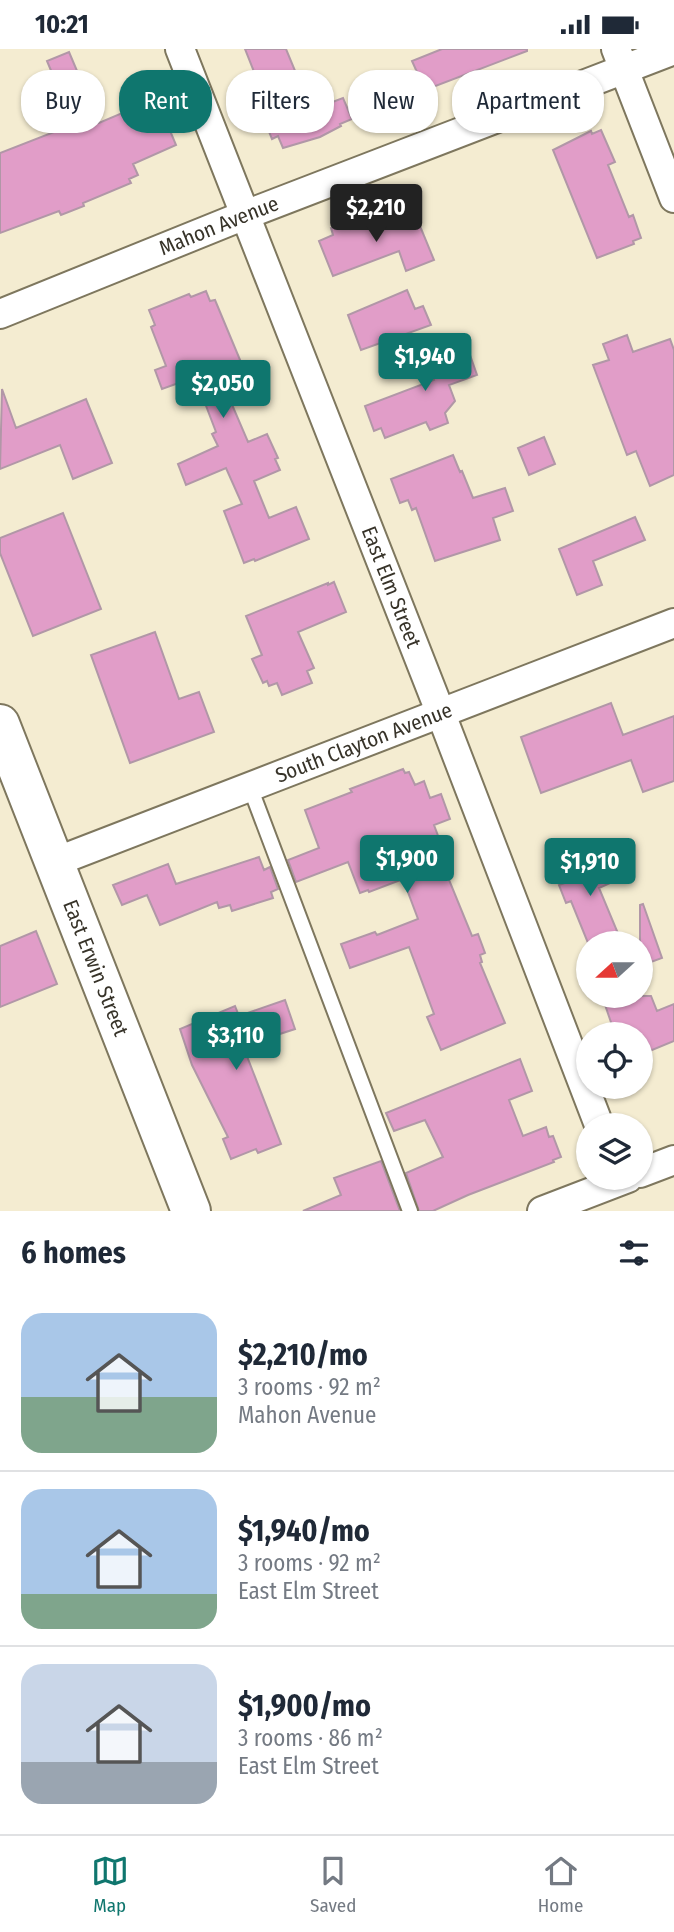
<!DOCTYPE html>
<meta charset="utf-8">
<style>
body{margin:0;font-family:"Fira Sans Condensed",sans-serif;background:#f2f2f3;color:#1f2937;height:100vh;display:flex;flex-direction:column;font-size:26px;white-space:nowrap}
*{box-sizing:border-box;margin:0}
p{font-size:23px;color:#747a83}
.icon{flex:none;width:38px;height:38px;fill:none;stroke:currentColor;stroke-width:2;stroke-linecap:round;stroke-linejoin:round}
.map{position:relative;height:1162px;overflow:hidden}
.side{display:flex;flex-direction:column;background:#fff;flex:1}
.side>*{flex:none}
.top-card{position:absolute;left:21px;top:21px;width:634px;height:63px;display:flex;gap:14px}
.needle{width:46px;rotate:249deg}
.tools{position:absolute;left:576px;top:882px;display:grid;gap:14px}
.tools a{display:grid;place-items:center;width:77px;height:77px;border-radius:50%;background:#fff;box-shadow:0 2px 5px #0004;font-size:35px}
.price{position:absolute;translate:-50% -60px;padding:0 16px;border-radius:7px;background:#0f766e;color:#fff;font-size:23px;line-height:46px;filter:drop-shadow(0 2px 4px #0008)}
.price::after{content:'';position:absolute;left:50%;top:42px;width:21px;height:16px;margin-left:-10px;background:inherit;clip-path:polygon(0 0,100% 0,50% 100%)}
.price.on{background:#222;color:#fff}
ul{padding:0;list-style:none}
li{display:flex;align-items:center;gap:21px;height:175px;padding:0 21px}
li+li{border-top:2px solid #e0e1e3}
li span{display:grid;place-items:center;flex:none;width:196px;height:140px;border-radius:21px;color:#555}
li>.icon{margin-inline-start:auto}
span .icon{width:84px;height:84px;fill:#fffc;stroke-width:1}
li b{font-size:30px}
h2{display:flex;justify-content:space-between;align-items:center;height:84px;padding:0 21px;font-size:30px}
.chip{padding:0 24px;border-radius:28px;background:#fff;box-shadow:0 2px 5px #0004;font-size:24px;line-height:63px}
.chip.on{background:#0f766e;color:#fff}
.status{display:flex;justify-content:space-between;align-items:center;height:49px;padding:0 35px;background:#fff;direction:ltr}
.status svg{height:19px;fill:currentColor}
.tabs{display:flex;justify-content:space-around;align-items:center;height:98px;border-top:2px solid #e0e1e3;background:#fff;font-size:19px;color:#747a83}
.tabs a{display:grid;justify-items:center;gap:4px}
.tabs .on{color:#0f766e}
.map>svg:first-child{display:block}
</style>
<div class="status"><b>10:21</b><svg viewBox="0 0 49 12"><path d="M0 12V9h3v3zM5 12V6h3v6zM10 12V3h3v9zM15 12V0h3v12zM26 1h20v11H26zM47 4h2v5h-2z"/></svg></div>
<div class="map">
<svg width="674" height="1162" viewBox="0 0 674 1162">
<rect width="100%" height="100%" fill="#f4ecd1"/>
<!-- building -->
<path fill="#e19dc8" stroke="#b197a7" stroke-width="2" d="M245,0H286L305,46L316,42L322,57L343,49L352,70L340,75L341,77L320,88L283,99L278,87L272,90L262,65L267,64L265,59L268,58Z
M442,0H527V2L425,41L412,12Z
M69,3L99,74L141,56L145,67L161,60L176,96L133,115L138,126L129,130L131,134L83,154L84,157L61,166L59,162L0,184V104L67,78L53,46L60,43L47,12Z
M601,81L615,113L608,116L629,168L633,166L641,189L633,192L634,195L597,209L553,101L591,82L592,85Z
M415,165L434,211L406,222L399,202L333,227L319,192L333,186L331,179L348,172L351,180L380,169L383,177Z
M407,241L415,260L423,257L431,276L361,301L348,266Z
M206,242L210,252L215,251L253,342L230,351L248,393L267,385L278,409L275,410L280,421L254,432L269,469L296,458L309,490L255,512L254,510L244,514L224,462L242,455L226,419L186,436L178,415L218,397L212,385L216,383L195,328L162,340L155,321L166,317L151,278L155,276L149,261L189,245L191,248Z
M627,286L633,303L670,290L674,301V426L650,437L636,402L627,406L593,316L609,311L603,295Z
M464,289L477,326L449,336L455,352L445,364L448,374L430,381L426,373L385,389L381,379L374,382L365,357L434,331L424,304Z
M2,340L16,379L86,350L112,414L73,430L60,396L0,420Z
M544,388L555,415L529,426L518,399Z
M453,406L460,423L462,422L473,449L505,439L513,462L493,469L500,491L435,512L416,459L412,461L408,451L400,454L391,430Z
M63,464L101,560L33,587L0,504V489Z
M635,468L645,491L593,512L602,536L577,546L559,500Z
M334,533L346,563L298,583L314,619L307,622L312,634L282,646L277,634L269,637L267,632L263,634L252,610L262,606L246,567L328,534V536Z
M155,583L179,650L199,643L214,683L130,714L91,606Z
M611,654L623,686L674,667V732L643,743L631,711L541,744L521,688Z
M403,720L405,724L409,723L415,736L424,732L430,749L441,745L450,770L434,776L452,824L447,826L472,887L478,885L485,904L480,906L482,913L480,914L505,974L441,1001L427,968L434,965L409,898L350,919L341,895L375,883L377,886L418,870L403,830L369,843L368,841L360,844L348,813L296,833L288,811L319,799L305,761L352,743L350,740Z
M584,804L593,824L615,815L621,829L599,839L622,894H588L571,852L566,854L559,836L565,834L557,816Z
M259,808L264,821L270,818L278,840L271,843L273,849L232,862L230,856L219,859L217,853L160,876L147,846L122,856L113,836L168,815L176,835Z
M643,855L662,909L640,917V856Z
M36,882L57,935L0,958V897Z
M602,947H651L657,962L674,955V992L640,1006V985H615Z
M285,951L295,980L243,997L281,1095L258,1104L256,1100L231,1110L223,1090L228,1088L192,1016L180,980L235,957L239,967Z
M520,1010L532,1042L509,1051L523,1087L546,1078L549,1088L553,1087L561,1108L553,1111L554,1113L468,1146L433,1162H419L406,1124L443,1108L425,1071L394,1082L386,1064Z
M381,1112L400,1162H303L341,1146L334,1129Z"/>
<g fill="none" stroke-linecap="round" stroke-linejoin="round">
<defs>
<path id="lane" d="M250,738L410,1162"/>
<g id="street">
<path id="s1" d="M180,0L441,665L599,1076"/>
<path d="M616,0L674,149"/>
<path id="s2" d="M0,265L245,166L674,1"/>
<path id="s3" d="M55,813L674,574"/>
<path d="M640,1124L674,1111"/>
<path d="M542,1162L628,1129"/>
</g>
<g id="secondary">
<path id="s4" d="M0,675L191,1162"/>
</g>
</defs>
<!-- lane casing -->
<use href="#lane" stroke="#7e775e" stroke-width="18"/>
<!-- street casing -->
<use href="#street" stroke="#7e775e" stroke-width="32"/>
<!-- secondary casing -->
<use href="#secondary" stroke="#7e775e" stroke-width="42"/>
<!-- lane -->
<use href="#lane" stroke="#fff" stroke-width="14"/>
<!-- street -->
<use href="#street" stroke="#fff" stroke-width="28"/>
<!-- secondary -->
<use href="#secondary" stroke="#fff" stroke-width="38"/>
</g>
<g text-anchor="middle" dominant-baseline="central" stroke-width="6" stroke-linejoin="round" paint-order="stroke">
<!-- street labels -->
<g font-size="21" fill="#373329" stroke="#fff">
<text stroke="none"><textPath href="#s2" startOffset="236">Mahon Avenue</textPath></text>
<text stroke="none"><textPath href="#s1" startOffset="578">East Elm Street</textPath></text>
<text stroke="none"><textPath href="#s3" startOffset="331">South Clayton Avenue</textPath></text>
<text stroke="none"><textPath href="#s4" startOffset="262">East Erwin Street</textPath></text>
</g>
</g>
</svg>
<div class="tools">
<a><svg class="needle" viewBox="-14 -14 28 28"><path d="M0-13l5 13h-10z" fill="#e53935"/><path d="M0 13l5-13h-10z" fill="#747a83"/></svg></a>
<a><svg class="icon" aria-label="locate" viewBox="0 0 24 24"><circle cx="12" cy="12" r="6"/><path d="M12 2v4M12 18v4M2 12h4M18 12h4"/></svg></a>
<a><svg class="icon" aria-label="layers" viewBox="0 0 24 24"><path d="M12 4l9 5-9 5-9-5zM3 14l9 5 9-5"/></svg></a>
</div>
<b class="price on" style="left:376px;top:195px">$2,210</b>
<b class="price" style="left:425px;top:344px">$1,940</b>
<b class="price" style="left:223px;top:371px">$2,050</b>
<b class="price" style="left:407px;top:846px">$1,900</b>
<b class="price" style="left:590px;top:849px">$1,910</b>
<b class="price" style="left:236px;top:1023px">$3,110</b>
<div class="top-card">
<a class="chip">Buy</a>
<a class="chip on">Rent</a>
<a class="chip">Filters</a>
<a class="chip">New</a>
<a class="chip">Apartment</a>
</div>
</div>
<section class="side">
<h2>6 homes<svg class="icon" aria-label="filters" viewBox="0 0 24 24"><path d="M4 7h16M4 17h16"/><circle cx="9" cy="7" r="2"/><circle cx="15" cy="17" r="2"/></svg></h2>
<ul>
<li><span style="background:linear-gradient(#a9c7e8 60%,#7fa58c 0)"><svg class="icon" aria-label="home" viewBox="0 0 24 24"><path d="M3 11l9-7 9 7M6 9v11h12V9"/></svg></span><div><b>$2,210/mo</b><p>3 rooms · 92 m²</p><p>Mahon Avenue</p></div></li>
<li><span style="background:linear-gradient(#a9c7e8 75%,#7fa58c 0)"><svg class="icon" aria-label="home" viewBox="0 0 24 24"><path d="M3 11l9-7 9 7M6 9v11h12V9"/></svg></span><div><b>$1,940/mo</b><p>3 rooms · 92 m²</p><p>East Elm Street</p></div></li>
<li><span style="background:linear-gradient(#c9d6e8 70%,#9aa5b1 0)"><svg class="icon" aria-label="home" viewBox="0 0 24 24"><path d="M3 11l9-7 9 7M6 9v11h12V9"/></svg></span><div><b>$1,900/mo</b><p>3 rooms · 86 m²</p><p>East Elm Street</p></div></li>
</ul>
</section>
<nav class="tabs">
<a class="on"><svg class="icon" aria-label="map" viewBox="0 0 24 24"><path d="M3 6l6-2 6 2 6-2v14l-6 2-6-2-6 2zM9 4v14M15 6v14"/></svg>Map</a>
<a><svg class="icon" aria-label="saved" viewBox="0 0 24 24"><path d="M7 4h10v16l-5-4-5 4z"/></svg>Saved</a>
<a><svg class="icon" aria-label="home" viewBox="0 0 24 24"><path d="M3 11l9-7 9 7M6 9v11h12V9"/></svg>Home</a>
</nav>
